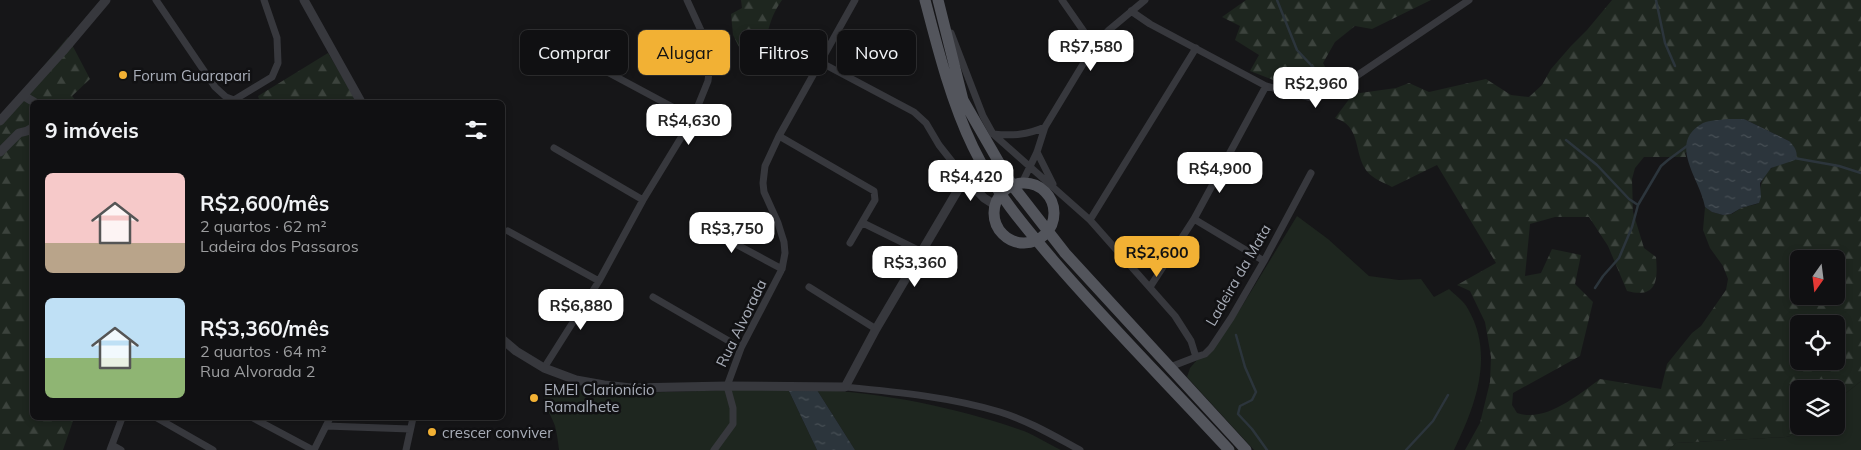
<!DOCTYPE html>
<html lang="pt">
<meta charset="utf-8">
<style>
body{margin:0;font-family:Mulish,sans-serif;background:#1e1e20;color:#f1f3f6;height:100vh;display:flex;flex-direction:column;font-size:19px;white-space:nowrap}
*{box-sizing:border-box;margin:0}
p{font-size:16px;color:#9c9d9f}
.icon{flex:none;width:28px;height:28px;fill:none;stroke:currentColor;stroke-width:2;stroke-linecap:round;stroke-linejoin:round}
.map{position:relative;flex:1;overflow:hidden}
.side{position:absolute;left:30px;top:100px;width:475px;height:320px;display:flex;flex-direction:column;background:#101012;border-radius:8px;box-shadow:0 2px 8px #0003,0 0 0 1px #303032}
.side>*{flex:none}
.guide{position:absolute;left:520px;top:30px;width:475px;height:45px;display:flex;gap:10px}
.needle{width:32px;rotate:194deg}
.fabs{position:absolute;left:1790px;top:250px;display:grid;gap:10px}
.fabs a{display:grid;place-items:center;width:55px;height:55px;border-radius:8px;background:#101012;box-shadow:0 2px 8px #0003,0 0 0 1px #303032;font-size:25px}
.price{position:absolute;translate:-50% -42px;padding:0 11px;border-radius:10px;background:#fff;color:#222;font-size:16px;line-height:32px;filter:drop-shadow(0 1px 2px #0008)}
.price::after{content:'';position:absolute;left:50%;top:30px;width:15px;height:11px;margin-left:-8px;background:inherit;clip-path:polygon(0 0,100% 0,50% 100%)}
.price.selected{background:#f2b134;color:#111}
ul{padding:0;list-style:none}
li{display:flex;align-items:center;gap:15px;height:125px;padding:0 15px}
li span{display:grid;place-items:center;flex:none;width:140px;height:100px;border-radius:8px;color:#555}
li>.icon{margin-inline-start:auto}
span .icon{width:60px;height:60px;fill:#fffc;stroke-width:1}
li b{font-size:21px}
h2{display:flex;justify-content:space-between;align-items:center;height:60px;padding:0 15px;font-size:21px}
.tag{padding:0 18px;border-radius:8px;background:#101012;box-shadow:0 2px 8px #0003,0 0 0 1px #303032;font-size:18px;line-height:45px}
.tag.selected{background:#f2b134;color:#111}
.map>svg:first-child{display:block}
</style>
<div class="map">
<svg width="1861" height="450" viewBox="0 0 1861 450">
<defs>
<pattern id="forest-firs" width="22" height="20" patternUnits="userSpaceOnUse" patternTransform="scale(1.25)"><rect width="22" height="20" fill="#1e261f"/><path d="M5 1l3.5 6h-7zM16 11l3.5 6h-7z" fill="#3c433d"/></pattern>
<pattern id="water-ripples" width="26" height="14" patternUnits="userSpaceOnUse" patternTransform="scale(1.25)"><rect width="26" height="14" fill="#2c353c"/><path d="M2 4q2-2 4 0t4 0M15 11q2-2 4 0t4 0" fill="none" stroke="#485056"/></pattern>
</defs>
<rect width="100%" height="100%" fill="#161618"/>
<!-- grass -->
<path fill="#1e261f" d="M1297,216L1328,239L1369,276L1399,280L1421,279L1434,297L1449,289C1455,295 1464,301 1468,309C1495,355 1475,407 1454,450H1254L1187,377L1190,368L1239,311Z
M1861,381V450H1668L1676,443L1786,437L1790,436L1800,426H1836V401Z
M549,382C587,394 627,393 666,392C707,391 748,389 788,389L817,450H559C558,442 557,434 555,426C549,410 538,399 549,382Z
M817,390C883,392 962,409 1024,431C1036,436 1049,444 1061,450H855Z"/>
<!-- forest -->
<path fill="url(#forest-firs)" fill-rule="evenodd" d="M741,0H782C766,22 765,47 762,73L749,67L733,35L731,14L742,8Z
M1246,0H1431L1372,29L1355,26L1335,42L1323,63L1332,80L1309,90L1294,88L1250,71L1259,55L1235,40L1240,26L1222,17Z
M1612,0H1861V381L1836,401V389H1799L1800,426L1790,436L1786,437L1676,443L1668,450H1465L1480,423L1490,382L1491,357L1485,322L1470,291L1457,285L1496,263L1437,165L1392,187C1381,181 1370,178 1364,167C1354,148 1360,126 1335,118L1353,94L1396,88L1409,83L1429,92L1486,79L1511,95L1529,97L1542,85L1551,69L1571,46L1587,30ZM1744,119L1789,141L1784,163C1762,168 1760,184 1759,203L1757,204L1741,208L1732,214L1723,215L1712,212L1705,207L1703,230L1710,248L1723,266L1728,279L1726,290L1701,326L1692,333L1667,364L1661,389L1600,379C1578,395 1545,423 1517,413L1512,405L1513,393L1580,356L1593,302L1575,284L1581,255L1552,249L1541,273L1525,276L1530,224L1555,217H1589L1608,246L1627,291C1657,299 1658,280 1656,257L1644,248L1633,212L1632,179L1635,168L1644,157H1686L1685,153ZM1799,259H1836V296H1799ZM1799,324H1836V361H1799Z
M68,37L90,79L72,96L77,102H32V418H74L63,450H0V118Z
M328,53L357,102H260L258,96Z"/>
<!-- water -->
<path fill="url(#water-ripples)" d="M1727,119H1744L1789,141C1795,147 1799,153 1795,160L1771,168L1760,183L1761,197L1759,203L1741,208L1731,214L1723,215L1712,212L1705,207C1701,180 1666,143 1703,123C1710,120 1720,120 1727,119Z
M788,389L817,390L855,450H817Z"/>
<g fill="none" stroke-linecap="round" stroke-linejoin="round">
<!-- stream -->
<path stroke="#2c353c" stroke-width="2.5" d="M1277,0L1297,50L1326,81
M1656,0L1665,43L1675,66
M1566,140L1597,165L1629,199L1638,205
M1794,158L1839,166L1861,173
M1595,288L1603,276L1619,258L1632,227L1638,205L1661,166L1668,160L1687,146
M1236,335L1245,367L1256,392L1252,400L1240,406L1238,414L1252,429L1267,450
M1406,450L1433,421L1448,395"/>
<!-- minor -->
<path stroke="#37383d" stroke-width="7" d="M156,0L215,87L226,97L234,100L272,77L278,63L277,38L264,0
M1062,0L1094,46
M1131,11L1150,24L1266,86L1312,98L1346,83L1469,0
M951,33L983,116L993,134L1090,220L1175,316L1191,341L1196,357L1170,367
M820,62L914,112L926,123L939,145L965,178
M596,66L693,118
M993,134C1012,136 1027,135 1045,127
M779,136L874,191L875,200L850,243
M554,148L643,200
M1037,152L1053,184
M1022,183L1037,152L1045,127L1094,46L1109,30L1145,0
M1194,219L1264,261
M1090,220L1196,48
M693,221L782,269
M863,223L922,252
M508,231L599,281
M809,287L876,329
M1150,287L1194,219L1266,86
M653,297L741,348
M1196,357L1205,354L1211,348L1231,318L1264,261L1311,173
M544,368L599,281L643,200L693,118L708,81L710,62L704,37L687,0
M845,387C897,392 950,397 1000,412C1029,421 1054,436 1080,450
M157,418L213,450
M253,418L313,450
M326,426L410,429
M112,445L121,450
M110,450L122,418
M314,450L330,418
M406,450L413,418
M714,450L733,424V408L727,386L741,348L782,269L785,253L784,242L778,223L764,192L763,183L765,166L779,136L855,0"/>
<!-- tertiary -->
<path stroke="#37383d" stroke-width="9" d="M304,0L361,102
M24,96L34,102
M0,121L63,51L106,0
M0,152L19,133L27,131L32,128
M502,339L516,351L544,368L576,380L604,385L631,388L727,386L845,387L876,329L965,178L984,198L995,205"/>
<!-- primary -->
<path stroke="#53555c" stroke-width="11" d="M925,0C938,50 951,101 973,147C993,189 1024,226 1054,261C1110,326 1171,387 1229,450
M938,0L963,100L1012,185L1065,253L1246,450
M994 213a30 30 0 1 1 60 0a30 30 0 1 1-60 0Z"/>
</g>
<!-- markers -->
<g fill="#f2b134" stroke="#111113" stroke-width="2">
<circle cx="123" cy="75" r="5"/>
<circle cx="534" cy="398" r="5"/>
<circle cx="432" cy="432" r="5"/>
</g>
<g text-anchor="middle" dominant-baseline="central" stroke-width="5" stroke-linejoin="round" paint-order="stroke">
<!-- poi labels -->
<g font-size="15" fill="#a8adb8" stroke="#111113" text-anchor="start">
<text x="133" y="75">Forum Guarapari</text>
<text x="544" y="389">EMEI Clarionício<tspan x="544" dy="17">Ramalhete</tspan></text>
<text x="442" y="432">crescer conviver</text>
</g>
<!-- street labels -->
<g font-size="15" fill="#a8adb8" stroke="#111113">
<text transform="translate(1238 275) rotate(-60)">Ladeira da Mata</text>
<text transform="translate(741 323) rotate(-64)">Rua Alvorada</text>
</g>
</g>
</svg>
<div class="fabs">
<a><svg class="needle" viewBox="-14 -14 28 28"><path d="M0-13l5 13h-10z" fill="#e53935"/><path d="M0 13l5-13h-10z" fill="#9c9d9f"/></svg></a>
<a><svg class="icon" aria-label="locate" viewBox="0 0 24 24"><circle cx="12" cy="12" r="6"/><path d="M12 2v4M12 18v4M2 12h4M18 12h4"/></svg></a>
<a><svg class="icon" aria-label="layers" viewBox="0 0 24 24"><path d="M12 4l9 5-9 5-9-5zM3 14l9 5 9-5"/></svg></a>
</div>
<b class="price" style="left:1091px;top:72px">R$7,580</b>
<b class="price" style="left:1316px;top:109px">R$2,960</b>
<b class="price" style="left:689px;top:146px">R$4,630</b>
<b class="price" style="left:1220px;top:194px">R$4,900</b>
<b class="price" style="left:971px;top:202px">R$4,420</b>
<b class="price" style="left:732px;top:254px">R$3,750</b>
<b class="price selected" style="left:1157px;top:278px">R$2,600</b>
<b class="price" style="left:915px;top:288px">R$3,360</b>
<b class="price" style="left:581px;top:331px">R$6,880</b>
<div class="guide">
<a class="tag">Comprar</a>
<a class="tag selected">Alugar</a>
<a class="tag">Filtros</a>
<a class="tag">Novo</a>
</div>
<section class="side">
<h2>9 imóveis<svg class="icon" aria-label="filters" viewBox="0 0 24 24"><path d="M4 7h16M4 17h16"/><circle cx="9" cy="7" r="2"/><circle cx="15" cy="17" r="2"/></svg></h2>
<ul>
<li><span style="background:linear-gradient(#f6c9c9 70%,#b9a48a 0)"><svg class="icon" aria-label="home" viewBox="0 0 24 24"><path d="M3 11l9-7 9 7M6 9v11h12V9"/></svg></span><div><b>R$2,600/mês</b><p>2 quartos · 62 m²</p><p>Ladeira dos Passaros</p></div></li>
<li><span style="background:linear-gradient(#bfe0f5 60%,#8fb573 0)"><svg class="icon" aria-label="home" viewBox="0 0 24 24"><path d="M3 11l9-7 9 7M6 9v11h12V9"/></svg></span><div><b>R$3,360/mês</b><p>2 quartos · 64 m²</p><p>Rua Alvorada 2</p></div></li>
</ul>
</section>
</div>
